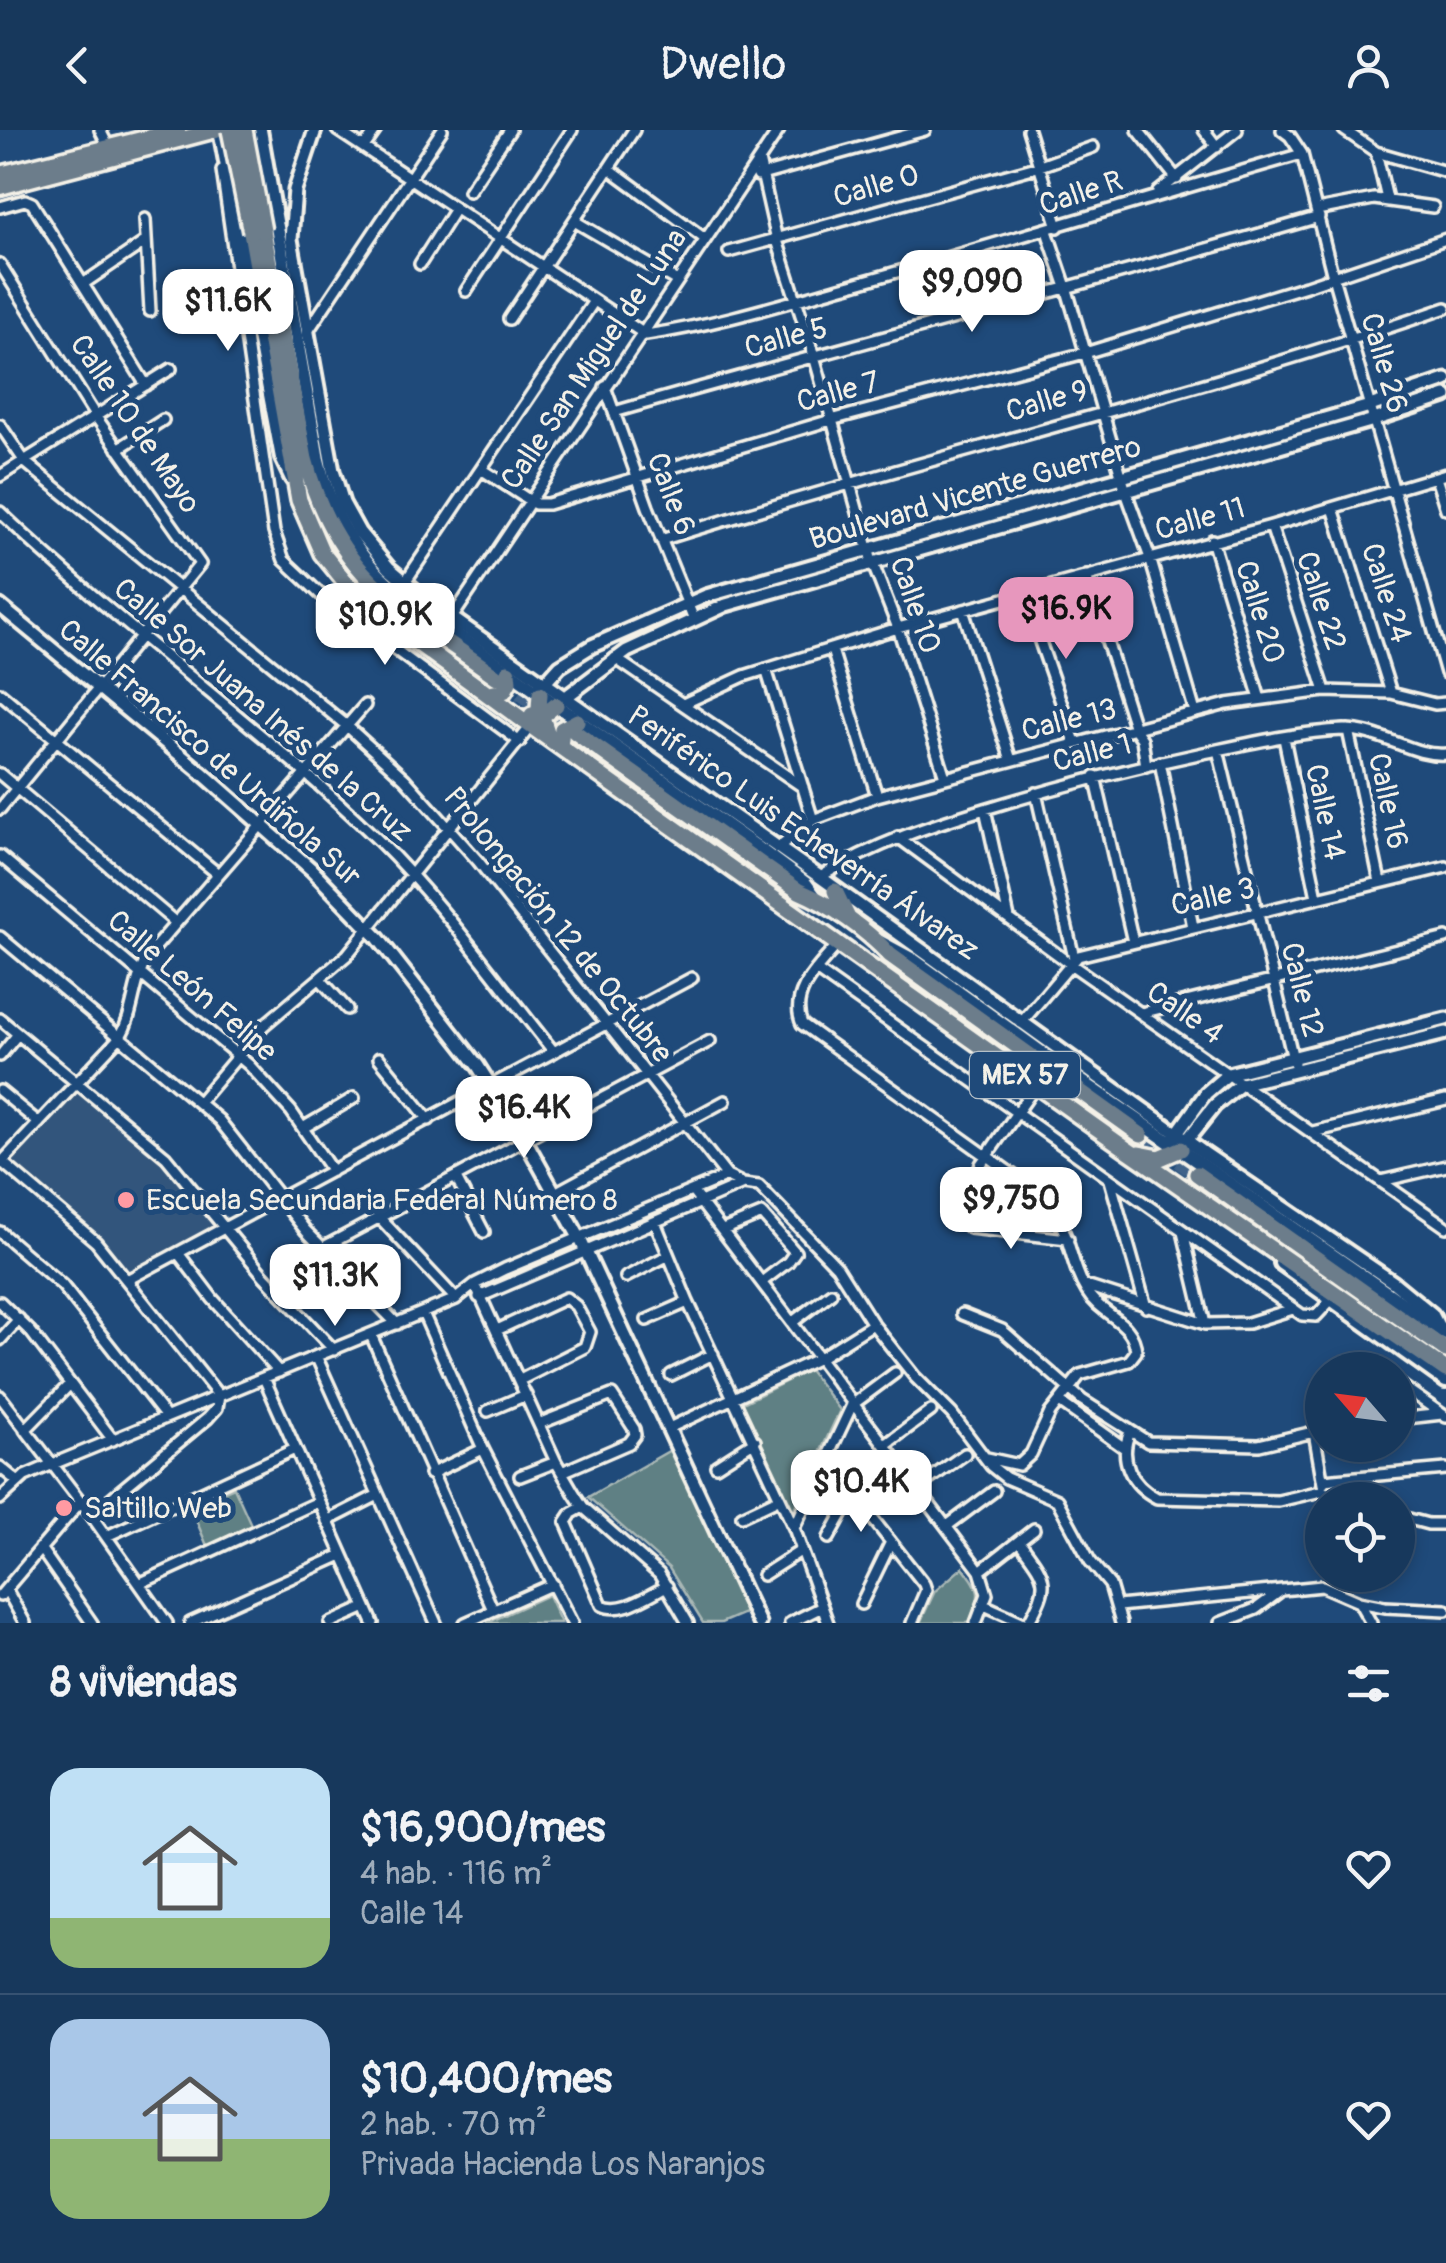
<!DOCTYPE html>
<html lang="es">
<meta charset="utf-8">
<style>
body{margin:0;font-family:Pangolin,sans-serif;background:#203f62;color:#f1f3f6;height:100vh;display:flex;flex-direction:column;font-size:38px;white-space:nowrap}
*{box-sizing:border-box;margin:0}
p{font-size:32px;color:#9eacbb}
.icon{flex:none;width:55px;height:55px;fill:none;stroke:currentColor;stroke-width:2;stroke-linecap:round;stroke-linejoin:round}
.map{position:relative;height:1493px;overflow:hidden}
.side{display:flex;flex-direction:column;background:#17385c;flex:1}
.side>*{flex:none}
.needle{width:65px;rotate:298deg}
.tools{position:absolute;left:1305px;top:1222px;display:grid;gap:20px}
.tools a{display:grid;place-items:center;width:110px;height:110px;border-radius:50%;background:#17385c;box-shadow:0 5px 15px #0003,0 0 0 2px #365272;font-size:50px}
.price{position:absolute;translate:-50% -85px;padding:0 22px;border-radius:20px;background:#fff;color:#222;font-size:32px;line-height:65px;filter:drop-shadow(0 2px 5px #0008)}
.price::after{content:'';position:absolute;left:50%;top:60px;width:30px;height:22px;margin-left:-15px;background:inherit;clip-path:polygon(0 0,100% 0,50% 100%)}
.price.selected{background:#e797bd;color:#111}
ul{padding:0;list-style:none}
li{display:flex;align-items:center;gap:30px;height:250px;padding:0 50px}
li+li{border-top:2px solid #365272}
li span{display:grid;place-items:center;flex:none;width:280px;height:200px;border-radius:30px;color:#555}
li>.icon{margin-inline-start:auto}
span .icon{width:120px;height:120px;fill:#fffc;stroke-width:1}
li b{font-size:42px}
h2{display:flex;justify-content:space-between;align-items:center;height:120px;padding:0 50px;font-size:42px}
header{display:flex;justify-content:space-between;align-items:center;height:130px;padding:0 50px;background:#17385c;font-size:45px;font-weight:600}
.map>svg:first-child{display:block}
</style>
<header><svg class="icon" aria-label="back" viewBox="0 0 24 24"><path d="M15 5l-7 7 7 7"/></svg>Dwello<svg class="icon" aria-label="person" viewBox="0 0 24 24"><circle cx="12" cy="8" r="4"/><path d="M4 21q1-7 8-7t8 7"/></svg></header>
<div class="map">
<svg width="1446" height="1493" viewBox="0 0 1446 1493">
<rect width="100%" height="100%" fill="#1f4a7a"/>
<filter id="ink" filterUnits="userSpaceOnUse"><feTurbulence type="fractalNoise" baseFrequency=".01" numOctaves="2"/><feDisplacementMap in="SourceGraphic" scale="20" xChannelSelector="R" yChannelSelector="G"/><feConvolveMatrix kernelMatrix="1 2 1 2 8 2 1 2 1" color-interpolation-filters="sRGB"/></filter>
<g filter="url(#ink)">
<!-- built -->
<path fill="#32557b" d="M77,958L176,1045L218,1096L129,1144L99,1109L8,1030Z"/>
<!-- green -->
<path fill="#5f8084" stroke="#aab8b6" stroke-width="2.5" d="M809,1240L840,1280L790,1387L741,1274Z
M674,1318L749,1481L721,1493H703L669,1438L588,1367Z
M234,1357L253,1399L208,1418L190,1376Z
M963,1437C983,1463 981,1463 969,1493H920L935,1461Z
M548,1465L561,1493H487Z"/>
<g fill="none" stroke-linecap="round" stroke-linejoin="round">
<!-- trunk-tunnel -->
<path stroke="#3f638a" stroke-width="15" stroke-dasharray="15 8" stroke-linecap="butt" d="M501,549L575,602
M1141,1005L1197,1044"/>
<defs>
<path id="minor" d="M100,0L108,16
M337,0L646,205C716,195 792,171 861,152C1009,111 1154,66 1302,24
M1028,0L1058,97
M1138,0L1177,49
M1204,0L1217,17
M1282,0L1290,6L1302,24L1333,147L1446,543
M1344,0L1376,22L1387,69
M364,17L376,0
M1376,22L1446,42
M759,30L777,110L814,226L872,432L898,498L945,647
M610,39L705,109
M222,40L274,402L284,430L320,464L520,612
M758,46L925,0
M469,61L510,0
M1158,62L1237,0
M0,77L25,70L32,73L146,255
M1317,80L1374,69L1433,77
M145,89L150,181
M576,92L677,151
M1047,101L1067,160L1126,362L1150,428L1195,582
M729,122L1040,36L1093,17
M0,134L96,287L200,434L0,679
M420,134L455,79
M83,154L146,111
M466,161L572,0
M509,189L634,0
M308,201L442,0
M605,257L648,377L693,487
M614,282C849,215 1085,155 1319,87
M0,295L25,332L347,596L405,649L478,731L727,1046L743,1054L759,1056L837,1137L873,1194L915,1247L952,1284L991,1336L1006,1348L1057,1370L1090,1431L1110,1455L1121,1493
M118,319L163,290
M481,339L535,374H548L831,290L1085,223L1306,156L1446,109
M0,346L171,239
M1436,348L1446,379
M1333,378L1391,563
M0,382C121,498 259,594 379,711C444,775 497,852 554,922
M1271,396L1325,561
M661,410C921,328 1188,267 1446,178
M1212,410L1260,569
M1086,446L1135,599L1142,609L1146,636
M405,452L594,171
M1023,463L1075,612
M963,480L1011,630
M452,488L779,0
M832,520L877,666
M615,528L803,657
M766,539L813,690
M0,563L218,744
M683,574L744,546L898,498L1271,396L1446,344
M1348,600L1380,752
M1284,608L1317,767
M1218,620L1294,933
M1160,632L1193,797
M0,644L175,792
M1095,646L1133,812
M1036,663L1074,828
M985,679L1009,788
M898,707L1069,833L1446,1097
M777,718L813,690L877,666L1227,574L1325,561L1391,563L1435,574L1446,573
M0,726L249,935L291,981L332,1041
M820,747C875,713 934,694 995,676C1061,656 1127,639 1194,625C1242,615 1294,602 1344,600C1383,600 1412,627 1446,624
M0,807L219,990L306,1101L397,1194
M838,814C820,836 788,863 802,894L1044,1067C1072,1100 1068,1132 1087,1162C1101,1186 1134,1190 1136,1222L1129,1231L1080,1245L1050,1283L1031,1324L1019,1335L987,1328
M816,840L1302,1185L1316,1186L1331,1170
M320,849L347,879
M1141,883L1446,808
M0,889L166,1027L264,1146L334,1220
M1021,893L1078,826L1446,737
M0,926L18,904
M379,928L429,990
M1037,954L981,1034L964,1093L970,1098L1068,1109
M0,961L39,993
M199,972L263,896L347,825L531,596
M303,998L354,968
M1313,1002L1446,970
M1,1031L96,1112L219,1266
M0,1034L120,907C136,880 132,848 151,822L365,575
M456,1048L484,1102
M1110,1050L1146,1177
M1381,1051L1446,1036
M692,1061L980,1441L987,1464L976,1493
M555,1063L725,971
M378,1086L456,1169
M655,1092L688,1172L794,1398L828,1493
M723,1100L762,1084L795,1122L788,1132L763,1151
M0,1102L62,1155L166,1287
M1183,1102L1205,1194
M322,1118L710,911
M178,1123L213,1169L279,1242
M626,1147L667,1126
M127,1150L692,848
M475,1154L556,1332L574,1363L583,1377L659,1444L688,1493
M1083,1155L1205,1194L1248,1193L1293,1179
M479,1167L743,1054
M0,1172L31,1202L113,1310
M423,1183L483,1319L572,1493
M962,1184L1002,1200L1082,1270L1148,1312L1259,1315L1322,1300
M647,1190L688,1172
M794,1191L831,1163
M497,1200L566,1168L576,1176L590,1202L585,1217L520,1250
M371,1205L493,1480
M0,1210L19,1189
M316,1226L436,1493
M671,1245L713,1224
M264,1248L373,1493
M1398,1253L1446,1287
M0,1266L91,1385L167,1493
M1061,1273L1123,1317
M488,1281L526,1265
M1398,1289L1442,1284
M541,1293L612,1265L634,1299L635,1305L629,1313L562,1342
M669,1298L819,1228L873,1194
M25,1300L70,1254
M1130,1302C1118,1329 1131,1355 1157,1368L1278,1371L1321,1361
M1314,1302L1323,1354
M885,1315L931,1281
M827,1331L924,1454L926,1460L912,1493
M716,1336L755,1311
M0,1337L17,1351
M430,1344L483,1319
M520,1346L556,1332
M1323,1350L1446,1339
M917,1358L965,1324
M1321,1361L1349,1370
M0,1369L25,1346L53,1334L456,1169L475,1154L505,1139L727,1046
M583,1377L572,1383L566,1392L602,1475C622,1485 648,1465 667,1456
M91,1385L208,1288L217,1278L219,1266
M742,1386L780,1368
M1398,1386L1428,1394H1446
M327,1391L378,1365
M947,1396L994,1361
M794,1398L852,1275L895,1243
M107,1406L295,1319
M829,1408L854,1363
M1019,1411C1046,1448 1052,1451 1028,1493
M40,1418L92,1493
M980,1441L1034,1399
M763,1445L802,1420
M141,1453L318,1372
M6,1459L25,1493
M0,1466L81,1371
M1359,1472L1385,1477L1446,1480
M861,1474L891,1412
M984,1475L1024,1493
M1118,1476L1322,1456L1359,1472L1371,1493
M190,1493L342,1425
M330,1493L366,1477
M465,1493L553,1454
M790,1493L822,1477
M1220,1493L1256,1479L1279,1462"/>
<path id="tertiary" d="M315,0L295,60L291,109L333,341L343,373L359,402L389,438L428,471L820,747L1204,1023L1393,1152L1432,1184L1441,1201
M0,476L201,642L311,739L378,808L478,936L524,1008L580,1109L759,1493
M542,556L560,536L592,516L706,466L1370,276L1446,250
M562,570L627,521L726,475L1374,290L1446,266
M1173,1009L1206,963L1228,944L1446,889
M1183,1015L1215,975L1241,954L1446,903"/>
<path id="secondary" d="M220,0L282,328L292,349
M260,0L318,330C331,384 357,430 401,465L758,718L805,753L816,768
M878,811L915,831L1064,939L1446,1204
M1281,1133L1446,1251"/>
<path id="primary" d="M0,44L178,0
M0,57L216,0"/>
<path id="trunk" d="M263,101L305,329C336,449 404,479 497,547
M251,102L299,370L322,423L362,472L531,596L1122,1016L1446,1240
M489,564L504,561L509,552L508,542
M540,564L539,578L549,608
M532,585L546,583L556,575
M575,602L799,761C832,775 866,799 890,825L1141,1005
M560,616L562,599L577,591
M835,761L848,788
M1139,1024L1160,1028L1181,1019
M1197,1044L1446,1220"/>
</defs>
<!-- minor casing -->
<use href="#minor" stroke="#f4f1e8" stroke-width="16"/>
<!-- tertiary casing -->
<use href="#tertiary" stroke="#f4f1e8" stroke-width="19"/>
<!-- secondary casing -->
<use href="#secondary" stroke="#f4f1e8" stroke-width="20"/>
<!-- primary casing -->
<use href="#primary" stroke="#f4f1e8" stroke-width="21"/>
<!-- trunk casing -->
<use href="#trunk" stroke="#f4f1e8" stroke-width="22"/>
<!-- minor -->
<use href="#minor" stroke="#1f4a7a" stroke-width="9"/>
<!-- tertiary -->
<use href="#tertiary" stroke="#1f4a7a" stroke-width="11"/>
<!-- secondary -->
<use href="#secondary" stroke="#1f4a7a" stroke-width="12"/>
<!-- primary -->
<use href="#primary" stroke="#6c7d8b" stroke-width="14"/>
<!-- trunk -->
<use href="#trunk" stroke="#6c7d8b" stroke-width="15"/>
<defs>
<path id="trunk-bridge" d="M230,0L251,102
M244,0L263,101"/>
</defs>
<!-- trunk-bridge casing -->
<use href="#trunk-bridge" stroke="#f4f1e8" stroke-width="22" stroke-linecap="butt"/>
<!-- trunk-bridge -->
<use href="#trunk-bridge" stroke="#6c7d8b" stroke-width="15"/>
</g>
</g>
<!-- markers -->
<g fill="#ff9aa2" stroke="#1f4a7a" stroke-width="4">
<circle cx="126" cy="1070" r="10"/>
<circle cx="64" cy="1378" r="10"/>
</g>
<g text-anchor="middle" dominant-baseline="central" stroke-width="10" stroke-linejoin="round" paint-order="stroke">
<!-- shield labels -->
<rect fill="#1f4a7a" stroke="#b4bfc7" stroke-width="2.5" x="970" y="922" width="110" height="46" rx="8"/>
<g font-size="28" font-weight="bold" fill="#f4f1e8">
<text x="1025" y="945">MEX 57</text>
</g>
<!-- street labels -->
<g font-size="30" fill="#f4f1e8" stroke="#1f4a7a">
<text transform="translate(876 56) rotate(-16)">Calle O</text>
<text transform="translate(1081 63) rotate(-18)">Calle R</text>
<text transform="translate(786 208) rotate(-15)">Calle 5</text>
<text transform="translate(594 229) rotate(-56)">Calle San Miguel de Luna</text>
<text transform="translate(1384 233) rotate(74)">Calle 26</text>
<text transform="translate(838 262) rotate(-15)">Calle 7</text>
<text transform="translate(1047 271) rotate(-16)">Calle 9</text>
<text transform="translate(135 294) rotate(56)">Calle 10 de Mayo</text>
<text transform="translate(975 363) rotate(-16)">Boulevard Vicente Guerrero</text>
<text transform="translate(671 364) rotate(69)">Calle 6</text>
<text transform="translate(1200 389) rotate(-15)">Calle 11</text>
<text transform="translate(1386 463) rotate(72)">Calle 24</text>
<text transform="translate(1321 471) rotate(72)">Calle 22</text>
<text transform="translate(915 475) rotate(71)">Calle 10</text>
<text transform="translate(1260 482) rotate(73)">Calle 20</text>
<text transform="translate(263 580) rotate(41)">Calle Sor Juana Inés de la Cruz</text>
<text transform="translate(1069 590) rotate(-14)">Calle 13</text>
<text transform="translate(210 623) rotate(41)">Calle Francisco de Urdiñola Sur</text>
<text transform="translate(1092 623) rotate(-14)">Calle 1</text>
<text transform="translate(1388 671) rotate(78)">Calle 16</text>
<text transform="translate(1325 682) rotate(78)">Calle 14</text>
<text transform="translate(803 703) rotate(35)">Periférico Luis Echeverría Álvarez</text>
<text transform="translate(1213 767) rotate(-13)">Calle 3</text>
<text transform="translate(558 795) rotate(51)">Prolongación 12 de Octubre</text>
<text transform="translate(192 856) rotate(41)">Calle León Felipe</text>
<text transform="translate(1302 860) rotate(76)">Calle 12</text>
<text transform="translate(1185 883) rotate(35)">Calle 4</text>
</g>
<!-- poi labels -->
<g font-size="30" fill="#f4f1e8" stroke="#1f4a7a" text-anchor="start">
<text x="146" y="1070">Escuela Secundaria Federal Número 8</text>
<text x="84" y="1378">Saltillo Web</text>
</g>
</g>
</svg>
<div class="tools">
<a><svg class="needle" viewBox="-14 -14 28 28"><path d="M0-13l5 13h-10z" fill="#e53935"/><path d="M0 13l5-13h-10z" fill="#9eacbb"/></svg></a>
<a><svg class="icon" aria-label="locate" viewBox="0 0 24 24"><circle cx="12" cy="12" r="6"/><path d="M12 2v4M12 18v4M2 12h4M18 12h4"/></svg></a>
</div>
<b class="price" style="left:972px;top:205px">$9,090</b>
<b class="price" style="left:228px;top:224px">$11.6K</b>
<b class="price selected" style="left:1066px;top:532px">$16.9K</b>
<b class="price" style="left:385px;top:538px">$10.9K</b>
<b class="price" style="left:524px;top:1031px">$16.4K</b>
<b class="price" style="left:1011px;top:1122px">$9,750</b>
<b class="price" style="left:335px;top:1199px">$11.3K</b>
<b class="price" style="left:861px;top:1405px">$10.4K</b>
</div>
<section class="side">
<h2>8 viviendas<svg class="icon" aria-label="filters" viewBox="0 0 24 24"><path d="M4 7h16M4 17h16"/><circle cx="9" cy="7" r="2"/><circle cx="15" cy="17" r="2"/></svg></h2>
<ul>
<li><span style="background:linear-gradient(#bfe0f5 75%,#8fb573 0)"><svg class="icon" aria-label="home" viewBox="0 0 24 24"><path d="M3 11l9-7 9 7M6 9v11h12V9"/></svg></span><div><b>$16,900/mes</b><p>4 hab. · 116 m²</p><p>Calle 14</p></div><svg class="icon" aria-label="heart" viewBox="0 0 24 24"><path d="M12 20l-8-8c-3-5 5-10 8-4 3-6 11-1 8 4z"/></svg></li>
<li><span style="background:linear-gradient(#a9c7e8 60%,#8fb573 0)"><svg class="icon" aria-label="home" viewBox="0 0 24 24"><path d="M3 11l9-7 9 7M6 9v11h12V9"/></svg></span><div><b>$10,400/mes</b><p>2 hab. · 70 m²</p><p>Privada Hacienda Los Naranjos</p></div><svg class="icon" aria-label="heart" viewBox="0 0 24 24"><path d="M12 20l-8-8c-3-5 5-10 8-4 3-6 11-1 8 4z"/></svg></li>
</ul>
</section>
